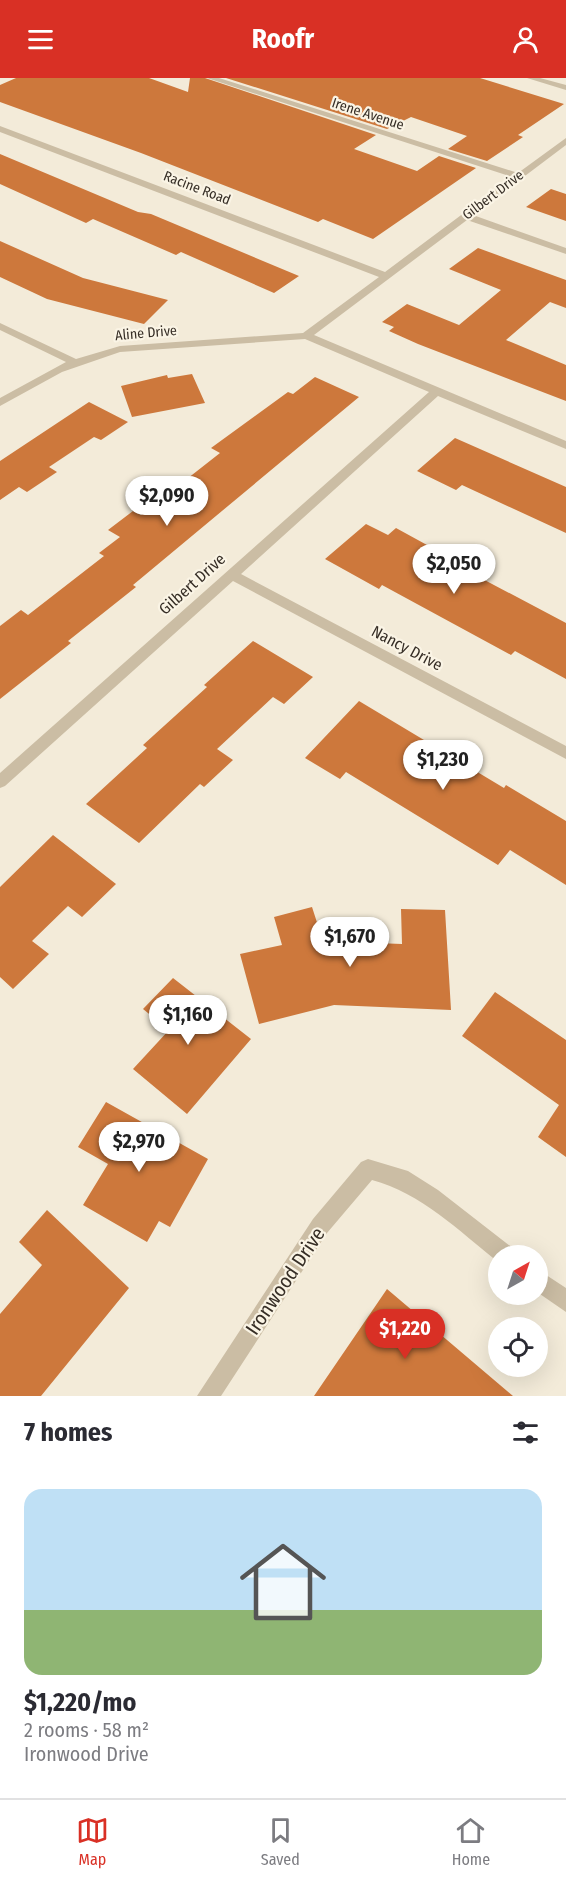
<!DOCTYPE html>
<meta charset="utf-8">
<style>
body{margin:0;font-family:"Fira Sans Condensed",sans-serif;background:#f2f2f3;color:#2b2b33;height:100vh;display:flex;flex-direction:column;font-size:22px;white-space:nowrap}
*{box-sizing:border-box;margin:0}
p{font-size:20px;color:#7c7c81}
.icon{flex:none;width:33px;height:33px;fill:none;stroke:currentColor;stroke-width:2;stroke-linecap:round;stroke-linejoin:round}
.map{position:relative;height:1318px;overflow:hidden}
.drawer{display:flex;flex-direction:column;background:#fff;flex:1}
.drawer>*{flex:none}
.needle{width:39px;rotate:39deg}
.buttons{position:absolute;left:488px;top:1167px;display:grid;gap:12px}
.buttons a{display:grid;place-items:center;width:60px;height:60px;border-radius:50%;background:#fff;box-shadow:0 6px 24px #0002;font-size:30px}
.price{position:absolute;translate:-50% -51px;padding:0 14px;border-radius:21px;background:#fff;color:#222;font-size:20px;line-height:39px;filter:drop-shadow(0 2px 3px #0008)}
.price::after{content:'';position:absolute;left:50%;top:36px;width:18px;height:14px;margin-left:-9px;background:inherit;clip-path:polygon(0 0,100% 0,50% 100%)}
.price.current{background:#d93025;color:#fff}
ul{padding:0;list-style:none}
li{display:grid;align-content:center;gap:12px;height:318px;padding:0 24px}
li span{display:grid;place-items:center;height:186px;border-radius:18px;color:#555}
li>.icon{margin-inline-start:auto}
span .icon{width:108px;height:108px;fill:#fffc;stroke-width:1}
li b{font-size:26px}
h2{display:flex;justify-content:space-between;align-items:center;height:72px;padding:0 24px;font-size:26px}
header{display:flex;justify-content:space-between;align-items:center;height:78px;padding:0 24px;background:#d93025;color:#fff;font-size:27px;font-weight:700}
.tabs{display:flex;justify-content:space-around;align-items:center;height:84px;border-top:2px solid #e1e1e2;background:#fff;font-size:16px;color:#7c7c81}
.tabs a{display:grid;justify-items:center;gap:3px}
.tabs .current{color:#d93025}
.map>svg:first-child{display:block}
</style>
<header><svg class="icon" aria-label="menu" viewBox="0 0 24 24"><path d="M4 6h16M4 12h16M4 18h16"/></svg>Roofr<svg class="icon" aria-label="person" viewBox="0 0 24 24"><circle cx="12" cy="8" r="4"/><path d="M4 21q1-7 8-7t8 7"/></svg></header>
<div class="map">
<svg width="566" height="1318" viewBox="0 0 566 1318">
<rect width="100%" height="100%" fill="#f3ebd9"/>
<!-- building -->
<path fill="#cd783c" d="M16,0H149L188,14L190,0H205L376,57L354,71L417,93L439,78L476,90L373,161L323,141L318,144L141,75L0,24V7Z
M226,0H480L564,26L518,57L523,59L487,83L448,71L467,58L411,39L387,51Z
M0,76L138,134L151,136L299,198L274,215L181,174L176,177L93,141L86,145L0,106Z
M551,111L566,116V143L526,129Z
M0,163L83,200L168,222L144,246L47,221L0,199Z
M478,170L566,202V230L550,224L506,262L566,287V323L418,266L389,253L394,249L382,244L407,226L459,247L501,212L449,191Z
M192,296L205,325L132,339L121,308L167,297L168,300Z
M315,299L359,319L133,507L136,509L68,563L71,565L0,621V548L21,532L28,537L104,478L99,475L120,459L108,452L133,433L141,437L220,375L211,370L288,314L293,316Z
M89,324L128,344L101,362L94,359L49,389L57,394L27,414L19,409L0,422V383Z
M455,360L566,409V455L462,407L456,412L417,393Z
M366,446L388,457L396,450L427,467L424,470L566,545V601L515,573L511,577L382,507L379,511L325,481Z
M253,563L313,599L284,626L273,619L217,671L233,682L204,709L200,706L139,765L86,726L147,670L143,667L207,609L204,607Z
M359,623L504,710L506,707L566,743V807L510,772L498,787L346,694L340,701L305,680Z
M53,757L116,806L82,839L68,828L32,863L49,876L13,911L0,899V809Z
M312,829L323,863L402,866L401,831L445,832L451,932L334,927L259,946L240,876L282,867L274,839Z
M173,900L251,961L187,1036L133,991L169,952L143,931Z
M495,914L566,962V1079L538,1059L559,1027L462,958Z
M106,1024L208,1081L170,1149L159,1143L147,1164L83,1127L108,1086L78,1069Z
M47,1132L129,1210L41,1318H0V1236L42,1187L19,1164Z
M387,1211L513,1318H314Z"/>
<g fill="none" stroke-linecap="round" stroke-linejoin="round">
<!-- street -->
<path fill="#cbbda4" fill-rule="evenodd" d="M207,0H219L518,95L566,60V67L473,137L566,170V176L467,142L314,257L566,363V371L438,318L241,496L566,668V681L233,503L5,708L0,710V695L429,314L305,261L120,274L62,294L0,328V320L66,284L0,252V245L76,281L120,268L303,255L379,199L0,54V48L385,194L512,99Z
M527,0H540L566,7V12Z
M368,1081L408,1093L438,1112L514,1171L517,1178H498V1184C459,1153 421,1115 372,1102L327,1155L221,1318H197L313,1141L361,1084Z
M537,1191L566,1210V1234L537,1214Z"/>
</g>
<g text-anchor="middle" dominant-baseline="central" stroke-width="4.5" stroke-linejoin="round" paint-order="stroke">
<!-- far-street labels -->
<g font-size="14" fill="#362e26" stroke="#faf4e5">
<text transform="translate(368 36) rotate(18)">Irene Avenue</text>
<text transform="translate(197 110) rotate(21)">Racine Road</text>
<text transform="translate(493 117) rotate(-37)">Gilbert Drive</text>
<text transform="translate(146 255) rotate(-5)">Aline Drive</text>
</g>
<!-- street labels -->
<g font-size="16" fill="#362e26" stroke="#faf4e5">
<text transform="translate(192 506) rotate(-42)">Gilbert Drive</text>
<text transform="translate(407 570) rotate(28)">Nancy Drive</text>
</g>
<!-- near-street labels -->
<g font-size="20" fill="#362e26" stroke="#faf4e5">
<text transform="translate(285 1203) rotate(-56)">Ironwood Drive</text>
</g>
</g>
</svg>
<div class="buttons">
<a><svg class="needle" viewBox="-14 -14 28 28"><path d="M0-13l5 13h-10z" fill="#e53935"/><path d="M0 13l5-13h-10z" fill="#7c7c81"/></svg></a>
<a><svg class="icon" aria-label="locate" viewBox="0 0 24 24"><circle cx="12" cy="12" r="6"/><path d="M12 2v4M12 18v4M2 12h4M18 12h4"/></svg></a>
</div>
<b class="price" style="left:167px;top:449px">$2,090</b>
<b class="price" style="left:454px;top:517px">$2,050</b>
<b class="price" style="left:443px;top:713px">$1,230</b>
<b class="price" style="left:350px;top:890px">$1,670</b>
<b class="price" style="left:188px;top:968px">$1,160</b>
<b class="price" style="left:139px;top:1095px">$2,970</b>
<b class="price current" style="left:405px;top:1282px">$1,220</b>
</div>
<section class="drawer">
<h2>7 homes<svg class="icon" aria-label="filters" viewBox="0 0 24 24"><path d="M4 7h16M4 17h16"/><circle cx="9" cy="7" r="2"/><circle cx="15" cy="17" r="2"/></svg></h2>
<ul>
<li><span style="background:linear-gradient(#bfe0f5 65%,#8fb573 0)"><svg class="icon" aria-label="home" viewBox="0 0 24 24"><path d="M3 11l9-7 9 7M6 9v11h12V9"/></svg></span><div><b>$1,220/mo</b><p>2 rooms · 58 m²</p><p>Ironwood Drive</p></div></li>
</ul>
</section>
<nav class="tabs">
<a class="current"><svg class="icon" aria-label="map" viewBox="0 0 24 24"><path d="M3 6l6-2 6 2 6-2v14l-6 2-6-2-6 2zM9 4v14M15 6v14"/></svg>Map</a>
<a><svg class="icon" aria-label="saved" viewBox="0 0 24 24"><path d="M7 4h10v16l-5-4-5 4z"/></svg>Saved</a>
<a><svg class="icon" aria-label="home" viewBox="0 0 24 24"><path d="M3 11l9-7 9 7M6 9v11h12V9"/></svg>Home</a>
</nav>
